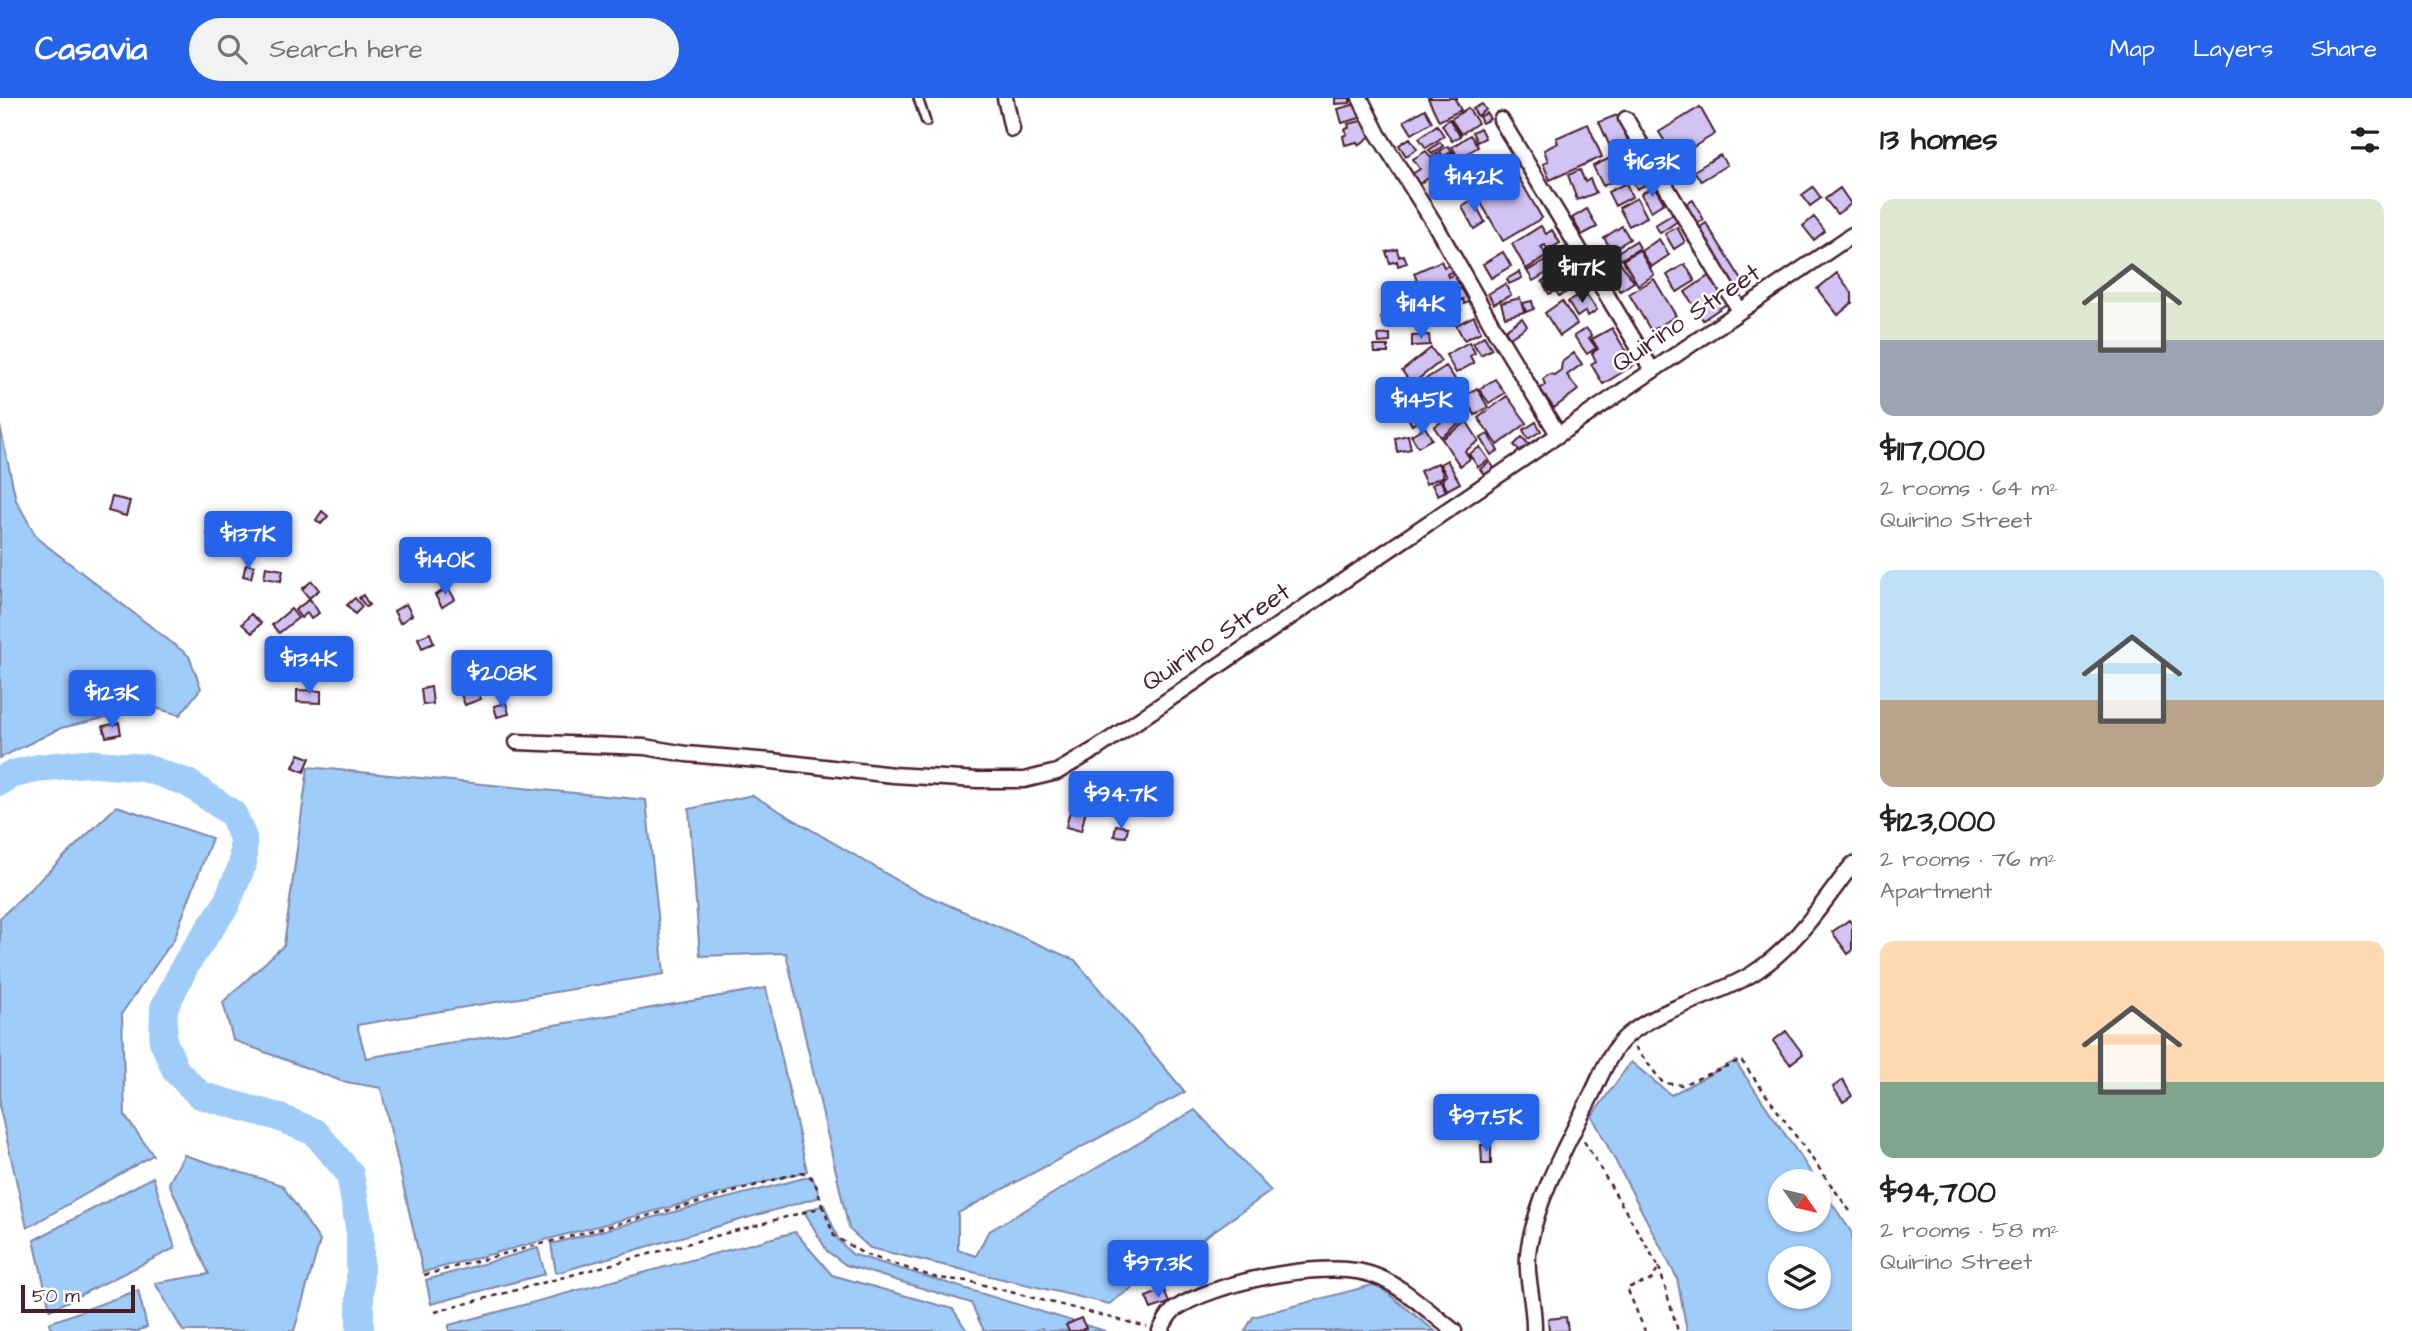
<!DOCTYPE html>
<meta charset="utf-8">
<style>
body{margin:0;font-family:"Architects Daughter",sans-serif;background:#f2f2f2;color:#202124;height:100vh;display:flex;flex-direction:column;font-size:26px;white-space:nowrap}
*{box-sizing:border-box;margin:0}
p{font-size:23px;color:#757577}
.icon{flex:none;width:38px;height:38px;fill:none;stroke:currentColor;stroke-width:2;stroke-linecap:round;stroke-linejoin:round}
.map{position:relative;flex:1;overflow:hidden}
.side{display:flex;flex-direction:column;background:#fff;width:560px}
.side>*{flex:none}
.needle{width:46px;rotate:124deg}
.tools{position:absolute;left:1768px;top:1071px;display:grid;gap:14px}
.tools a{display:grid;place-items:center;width:63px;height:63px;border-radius:50%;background:#fff;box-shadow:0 2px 5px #0004;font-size:35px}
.scale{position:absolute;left:21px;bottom:18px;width:114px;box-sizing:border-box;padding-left:7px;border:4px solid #4a1f2b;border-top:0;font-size:19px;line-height:24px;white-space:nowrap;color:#4a1f2b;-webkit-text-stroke:5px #fff;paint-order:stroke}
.price{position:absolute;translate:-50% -60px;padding:0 16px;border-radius:7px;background:#2563eb;color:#fff;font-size:23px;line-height:46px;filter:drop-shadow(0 2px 4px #0008)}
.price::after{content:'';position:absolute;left:50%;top:42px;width:21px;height:16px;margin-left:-10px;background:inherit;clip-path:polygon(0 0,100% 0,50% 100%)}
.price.on{background:#222;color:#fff}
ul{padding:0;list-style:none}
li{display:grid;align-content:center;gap:14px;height:371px;padding:0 28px}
li span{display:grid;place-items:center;height:217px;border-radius:14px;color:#555}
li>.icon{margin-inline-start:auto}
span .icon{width:126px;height:126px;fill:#fffc;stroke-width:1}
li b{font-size:30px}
h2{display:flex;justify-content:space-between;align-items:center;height:84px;padding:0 28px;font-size:30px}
header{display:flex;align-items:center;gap:42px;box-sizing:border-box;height:98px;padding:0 35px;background:#2563eb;color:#fff}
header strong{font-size:33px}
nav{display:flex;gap:38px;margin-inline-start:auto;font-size:24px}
.search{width:490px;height:63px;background:#f2f2f2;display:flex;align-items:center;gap:18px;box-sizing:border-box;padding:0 24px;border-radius:38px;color:#757577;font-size:26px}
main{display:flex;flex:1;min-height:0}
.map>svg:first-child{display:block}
</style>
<header>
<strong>Casavia</strong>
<div class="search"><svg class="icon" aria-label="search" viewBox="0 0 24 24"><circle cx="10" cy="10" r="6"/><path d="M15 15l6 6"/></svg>Search here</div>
<nav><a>Map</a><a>Layers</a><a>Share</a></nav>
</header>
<main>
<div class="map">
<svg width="1852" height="1233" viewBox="0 0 1852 1233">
<rect width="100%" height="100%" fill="#fff"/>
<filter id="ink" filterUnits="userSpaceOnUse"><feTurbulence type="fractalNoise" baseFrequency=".0143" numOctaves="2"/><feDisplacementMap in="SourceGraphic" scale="14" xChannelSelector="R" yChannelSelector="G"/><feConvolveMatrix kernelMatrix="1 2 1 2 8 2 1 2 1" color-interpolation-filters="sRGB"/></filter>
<g filter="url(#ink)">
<!-- water -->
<path fill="#a0ccfa" stroke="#7e87a7" stroke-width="2" fill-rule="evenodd" d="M0,328L16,402L37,440L189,558L201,590L180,617L152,609L61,630L0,660Z
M308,669L646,702L664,876L357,927L366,960L766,890L807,1073L423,1174L381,990L341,983L233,942L223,904L284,847Z
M752,697L914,792L1075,862L1185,994L958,1115V1152L976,1158L988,1134L1195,1012L1271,1093L1109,1206L870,1150L849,1131L786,855L700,858L689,711Z
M117,708L212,740L174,841L122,915L125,1018L153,1057L27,1130L0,1011V820Z
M1735,963L1817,1083H1780V1122H1818V1085L1852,1135V1233H1687L1677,1180L1592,1018L1631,964L1671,997ZM1780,1160H1818V1199H1780Z
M184,1057L282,1087L320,1143L294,1233H183L155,1185L209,1176L169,1085Z
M812,1078L820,1099L556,1175L551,1146Z
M153,1079L175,1150L50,1212L34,1142Z
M824,1107L839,1143L852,1156L1105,1233H1045L1042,1230L1034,1233H984L971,1205L846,1167L827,1153L804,1113Z
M795,1134L832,1177L953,1211L967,1233H449V1227Z
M538,1150L545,1176L431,1206L426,1182Z
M1376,1186L1435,1233H1245L1253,1219Z
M138,1192L147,1229L138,1233H52L49,1225Z"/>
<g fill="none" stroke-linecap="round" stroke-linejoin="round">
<!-- river -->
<path stroke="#a0ccfa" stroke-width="28" d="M0,684L9,677L39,670L85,665L145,670L188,685L233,716L243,740V765L226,807L187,864L164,910L163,943L176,973L200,997L275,1018L315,1034L350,1076L360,1135V1233"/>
</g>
<!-- building -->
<path fill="#d2c3f5" stroke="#4a1f2b" stroke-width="2" d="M1335,0H1350V5L1335,6Z
M1428,0H1458L1455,1L1461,12L1439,23Z
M1356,6L1360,20L1342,25L1338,11Z
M1482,6L1486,12L1477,18L1473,11Z
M1700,9L1715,36L1675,60L1659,34Z
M1468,10L1478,25L1461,36L1451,21Z
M1425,11L1432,24L1412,36L1404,23Z
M1487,15L1490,21L1482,25L1479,19Z
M1617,17L1629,45L1612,53L1599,24Z
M1449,21L1460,38L1452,43L1442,27Z
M1366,22L1372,37L1359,47L1357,44L1345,47L1343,38L1347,36L1345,31L1349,30L1348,26Z
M1588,26L1602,59L1550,82L1543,66L1548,63L1544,52L1558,45L1556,40Z
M1437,27L1444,38L1426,50L1419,40Z
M1480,30L1485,40L1477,44L1472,34Z
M1470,37L1478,49L1459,60L1452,49Z
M1410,40L1417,51L1406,58L1399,47Z
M1440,44L1443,48L1432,56L1429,52Z
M1448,48L1452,53L1443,59L1440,53Z
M1627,52L1637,72L1603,88L1593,68Z
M1426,53L1431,60L1438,55L1447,68L1419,86L1412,76L1420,71L1413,61Z
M1454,54L1457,61L1450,64L1447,58Z
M1720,57L1727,67L1701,83L1694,73Z
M1461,65L1465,73L1452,79L1448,71Z
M1512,68L1542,120L1503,143L1473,91Z
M1580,72L1585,84L1590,81L1596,95L1577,102L1568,77Z
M1444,74L1449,81L1436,89L1432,81Z
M1467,74L1472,84L1445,97L1440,87Z
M1640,78L1645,87L1637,91L1632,82Z
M1626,85L1632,99L1615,108L1608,94Z
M1654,88L1664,105L1651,113L1641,96Z
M1813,89L1821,100L1810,108L1802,97Z
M1840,90L1851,106L1837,116L1825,101Z
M1637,100L1647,119L1629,128L1619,110Z
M1473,102L1485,124L1474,131L1462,109Z
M1693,102L1704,122L1692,128L1681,108Z
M1587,111L1597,129L1582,137L1572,120Z
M1673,116L1678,123L1660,135L1655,127Z
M1814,119L1825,133L1814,142L1803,128Z
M1706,125L1745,187L1733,194L1695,133Z
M1541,128L1546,136L1552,132L1560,145L1548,152L1545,147L1541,149L1547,158L1526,171L1512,146Z
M1622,128L1630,141L1612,152L1604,140Z
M1677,129L1685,144L1674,151L1665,136Z
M1659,141L1669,157L1651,169L1641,153Z
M1636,143L1640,150L1608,169L1604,162Z
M1569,147L1575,158L1571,160L1573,164L1560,171L1553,156Z
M1397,151L1399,159L1404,157L1407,165L1398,168L1397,163L1390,165L1386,154Z
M1639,152L1654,177L1638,187L1623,162Z
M1503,154L1511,168L1491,180L1483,166Z
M1549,161L1555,170L1533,183L1527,173Z
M1441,163L1444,169L1453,166L1456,172L1447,176L1448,179L1457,175L1460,184L1453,188L1455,194L1435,203L1431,194L1423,198L1414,175Z
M1620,164L1634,184L1620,193L1607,173Z
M1685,166L1695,183L1677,194L1667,177Z
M1519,174L1522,180L1509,186L1507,181Z
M1560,174L1569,193L1559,198L1556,193L1549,196L1542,183Z
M1837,175L1852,195V205L1838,217L1817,191Z
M1575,176L1582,189L1571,194L1565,182Z
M1710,177L1728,205L1703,222L1685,194Z
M1654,181L1676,218L1651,233L1629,196Z
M1505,186L1511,197L1494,206L1488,196Z
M1465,189L1469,204L1464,206L1463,201L1459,203L1456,192Z
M1584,193L1597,212L1588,218L1586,213L1577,219L1568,204Z
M1520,200L1524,214L1505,219L1501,205Z
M1455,203L1461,212L1450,219L1444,210Z
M1532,203L1534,211L1526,214L1523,205Z
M1562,203L1577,226L1560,238L1545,215Z
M1397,210L1402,218L1387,228L1381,220Z
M1421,211V221L1406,222V212Z
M1442,213L1447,222L1436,229L1431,219Z
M1474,218L1481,234L1464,242L1456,227Z
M1522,220L1527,228L1510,240L1505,232Z
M1423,224L1424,231L1416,232L1415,225Z
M1586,230L1592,238L1589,240L1596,250L1587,256L1574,238Z
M1612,230L1634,267L1603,286L1591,266L1596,263L1592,255L1598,251L1592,241Z
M1390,236V244L1379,245L1378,237Z
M1429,237L1430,247L1412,248V238Z
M1484,238L1492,251L1481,257L1473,245Z
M1469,244L1475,255L1470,258L1474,265L1456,275L1446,257Z
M1374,248H1388V255H1375Z
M1431,250L1441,263L1412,286L1402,273Z
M1574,255L1582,266L1567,277L1578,292L1554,310L1540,291L1545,287L1543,281L1549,276L1554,277L1561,272L1562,264Z
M1446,268L1459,287L1434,304L1421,284Z
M1495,281L1505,295L1489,305L1479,291Z
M1399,282L1401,296L1388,298L1386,284Z
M1462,290L1465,296L1461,298L1469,312L1460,317L1451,302L1457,299L1454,295Z
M1477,290L1488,309L1475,317L1464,299Z
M1507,298L1527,325L1498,347L1478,320Z
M1410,302L1422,321L1412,327L1401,307Z
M1455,314L1462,324L1441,339L1434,329Z
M1467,324L1479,343L1465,353L1470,361L1460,368L1442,341Z
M1536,324L1541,333L1528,341L1523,332Z
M1425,329L1432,341L1418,349L1411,337Z
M1488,336L1498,353L1491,357L1481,340Z
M1408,337L1411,351L1397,354L1395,340Z
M1522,339L1531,349L1523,356L1514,347Z
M1480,349L1489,362L1478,369L1469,356Z
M1447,362L1460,385L1447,392L1442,381L1447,378L1440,366Z
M1490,364L1497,374L1487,381L1480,371Z
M1438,365L1444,378L1426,386L1420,373Z
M1440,382L1446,393L1438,397L1432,387Z
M112,399L130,403L126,418L108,413Z
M322,413L328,418L321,426L316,422Z
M221,421L232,432L217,446L207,436Z
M230,436L234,440L225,449L221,445Z
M246,466L254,468L251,480L243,478Z
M266,469L283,472L281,483L264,480Z
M312,483L319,492L309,500L302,491Z
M448,490L455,501L442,509L435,497Z
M363,497L369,507L366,509L359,500Z
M355,500L362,509L355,516L347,507Z
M310,501L319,515L311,521L307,515L301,520L295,512Z
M406,506L412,517L400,525L394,513Z
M291,511L298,520L279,535L272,527Z
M251,516L261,525L252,535L242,526Z
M430,535L434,545L422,550L418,540Z
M309,545L323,550L319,561L305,556Z
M474,585L481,601L465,607L459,591Z
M431,589L433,606L423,607L421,591Z
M297,592L321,593V605L297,604Z
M506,605L509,616L497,619L494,608Z
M119,625L121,636L106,639L103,628Z
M299,656L310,660L304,674L293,669Z
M1071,709L1086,712L1081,733L1066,729Z
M1116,727L1128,729L1126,739L1114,738Z
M1849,822L1852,826V853L1848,856L1832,834Z
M1786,933L1803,956L1790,966L1773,943Z
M1843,982L1852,998L1843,1004L1833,989Z
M1481,1047H1491V1066H1482Z
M1164,1192L1169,1205L1151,1211L1146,1199Z
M1566,1219L1568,1233H1549L1548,1221Z
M1081,1220L1086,1230L1079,1233H1069L1066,1227Z"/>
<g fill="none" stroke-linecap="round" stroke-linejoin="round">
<defs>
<path id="service" d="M918,0L926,24"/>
<path id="minor" d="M1005,0L1012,31
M1360,0L1378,36L1436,128L1496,234L1558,336
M1626,21L1740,213
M1501,22L1652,272
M517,644L645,649L686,656L772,663L893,677L978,682H1024L1057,674L1096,651L1852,137
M1160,1233C1164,1226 1168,1216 1175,1211C1215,1184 1319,1163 1366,1175C1397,1182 1429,1214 1454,1233
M1534,1233C1535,1204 1524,1177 1529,1148C1539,1095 1568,1044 1592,996C1601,977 1611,951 1628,937C1664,908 1713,900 1752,876C1794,850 1822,806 1852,767"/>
</defs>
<!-- service casing -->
<use href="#service" stroke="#4a1f2b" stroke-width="12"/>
<!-- minor casing -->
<use href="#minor" stroke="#4a1f2b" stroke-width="19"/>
<!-- path -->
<path stroke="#4a1f2b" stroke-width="2.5" stroke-dasharray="5 5" stroke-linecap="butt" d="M1635,949L1663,985L1682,987L1741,962L1852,1116
M1584,1043L1659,1169L1651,1182L1627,1190L1645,1233
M1659,1169L1678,1233
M424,1177L704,1103L800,1074C817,1077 818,1094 822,1108
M435,1214L823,1109L834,1138L864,1156L937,1180L968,1183L1147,1229"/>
<!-- service -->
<use href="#service" stroke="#fff" stroke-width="7"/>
<!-- minor -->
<use href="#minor" stroke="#fff" stroke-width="14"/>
</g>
</g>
<g text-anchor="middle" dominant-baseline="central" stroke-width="5" stroke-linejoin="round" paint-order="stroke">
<!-- street labels -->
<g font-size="26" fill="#4a1f2b" stroke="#fff">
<text transform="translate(1686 220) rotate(-34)">Quirino Street</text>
<text transform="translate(1216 539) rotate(-34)">Quirino Street</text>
</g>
</g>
</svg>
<div class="tools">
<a><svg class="needle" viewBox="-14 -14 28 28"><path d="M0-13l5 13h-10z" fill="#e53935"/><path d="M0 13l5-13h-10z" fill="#757577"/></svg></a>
<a><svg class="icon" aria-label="layers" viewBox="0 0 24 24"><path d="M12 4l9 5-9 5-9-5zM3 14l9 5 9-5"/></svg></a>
</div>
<div class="scale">50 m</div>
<b class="price" style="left:1652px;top:101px">$163K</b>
<b class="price" style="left:1474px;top:116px">$142K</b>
<b class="price on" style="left:1582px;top:207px">$117K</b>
<b class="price" style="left:1421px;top:243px">$114K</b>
<b class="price" style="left:1422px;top:339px">$145K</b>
<b class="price" style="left:248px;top:473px">$137K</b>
<b class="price" style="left:445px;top:499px">$140K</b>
<b class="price" style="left:309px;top:598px">$134K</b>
<b class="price" style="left:502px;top:612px">$208K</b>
<b class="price" style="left:112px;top:632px">$123K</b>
<b class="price" style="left:1121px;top:733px">$94.7K</b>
<b class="price" style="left:1486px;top:1056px">$97.5K</b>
<b class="price" style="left:1158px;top:1202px">$97.3K</b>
</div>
<section class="side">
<h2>13 homes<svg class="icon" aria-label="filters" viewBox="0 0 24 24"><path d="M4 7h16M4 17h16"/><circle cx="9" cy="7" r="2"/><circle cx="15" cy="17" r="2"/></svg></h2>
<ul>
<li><span style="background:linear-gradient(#dfe7d0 65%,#9aa5b1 0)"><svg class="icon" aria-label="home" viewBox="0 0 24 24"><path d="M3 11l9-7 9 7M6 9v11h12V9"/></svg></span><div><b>$117,000</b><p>2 rooms · 64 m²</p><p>Quirino Street</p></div></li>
<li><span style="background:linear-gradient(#bfe0f5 60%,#b9a48a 0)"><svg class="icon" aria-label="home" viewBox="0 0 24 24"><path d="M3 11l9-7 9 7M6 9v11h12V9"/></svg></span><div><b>$123,000</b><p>2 rooms · 76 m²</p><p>Apartment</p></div></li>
<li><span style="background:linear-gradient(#ffd9b3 65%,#7fa58c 0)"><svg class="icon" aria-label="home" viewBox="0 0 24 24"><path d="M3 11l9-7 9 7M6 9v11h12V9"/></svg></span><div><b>$94,700</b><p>2 rooms · 58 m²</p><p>Quirino Street</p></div></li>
</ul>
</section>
</main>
